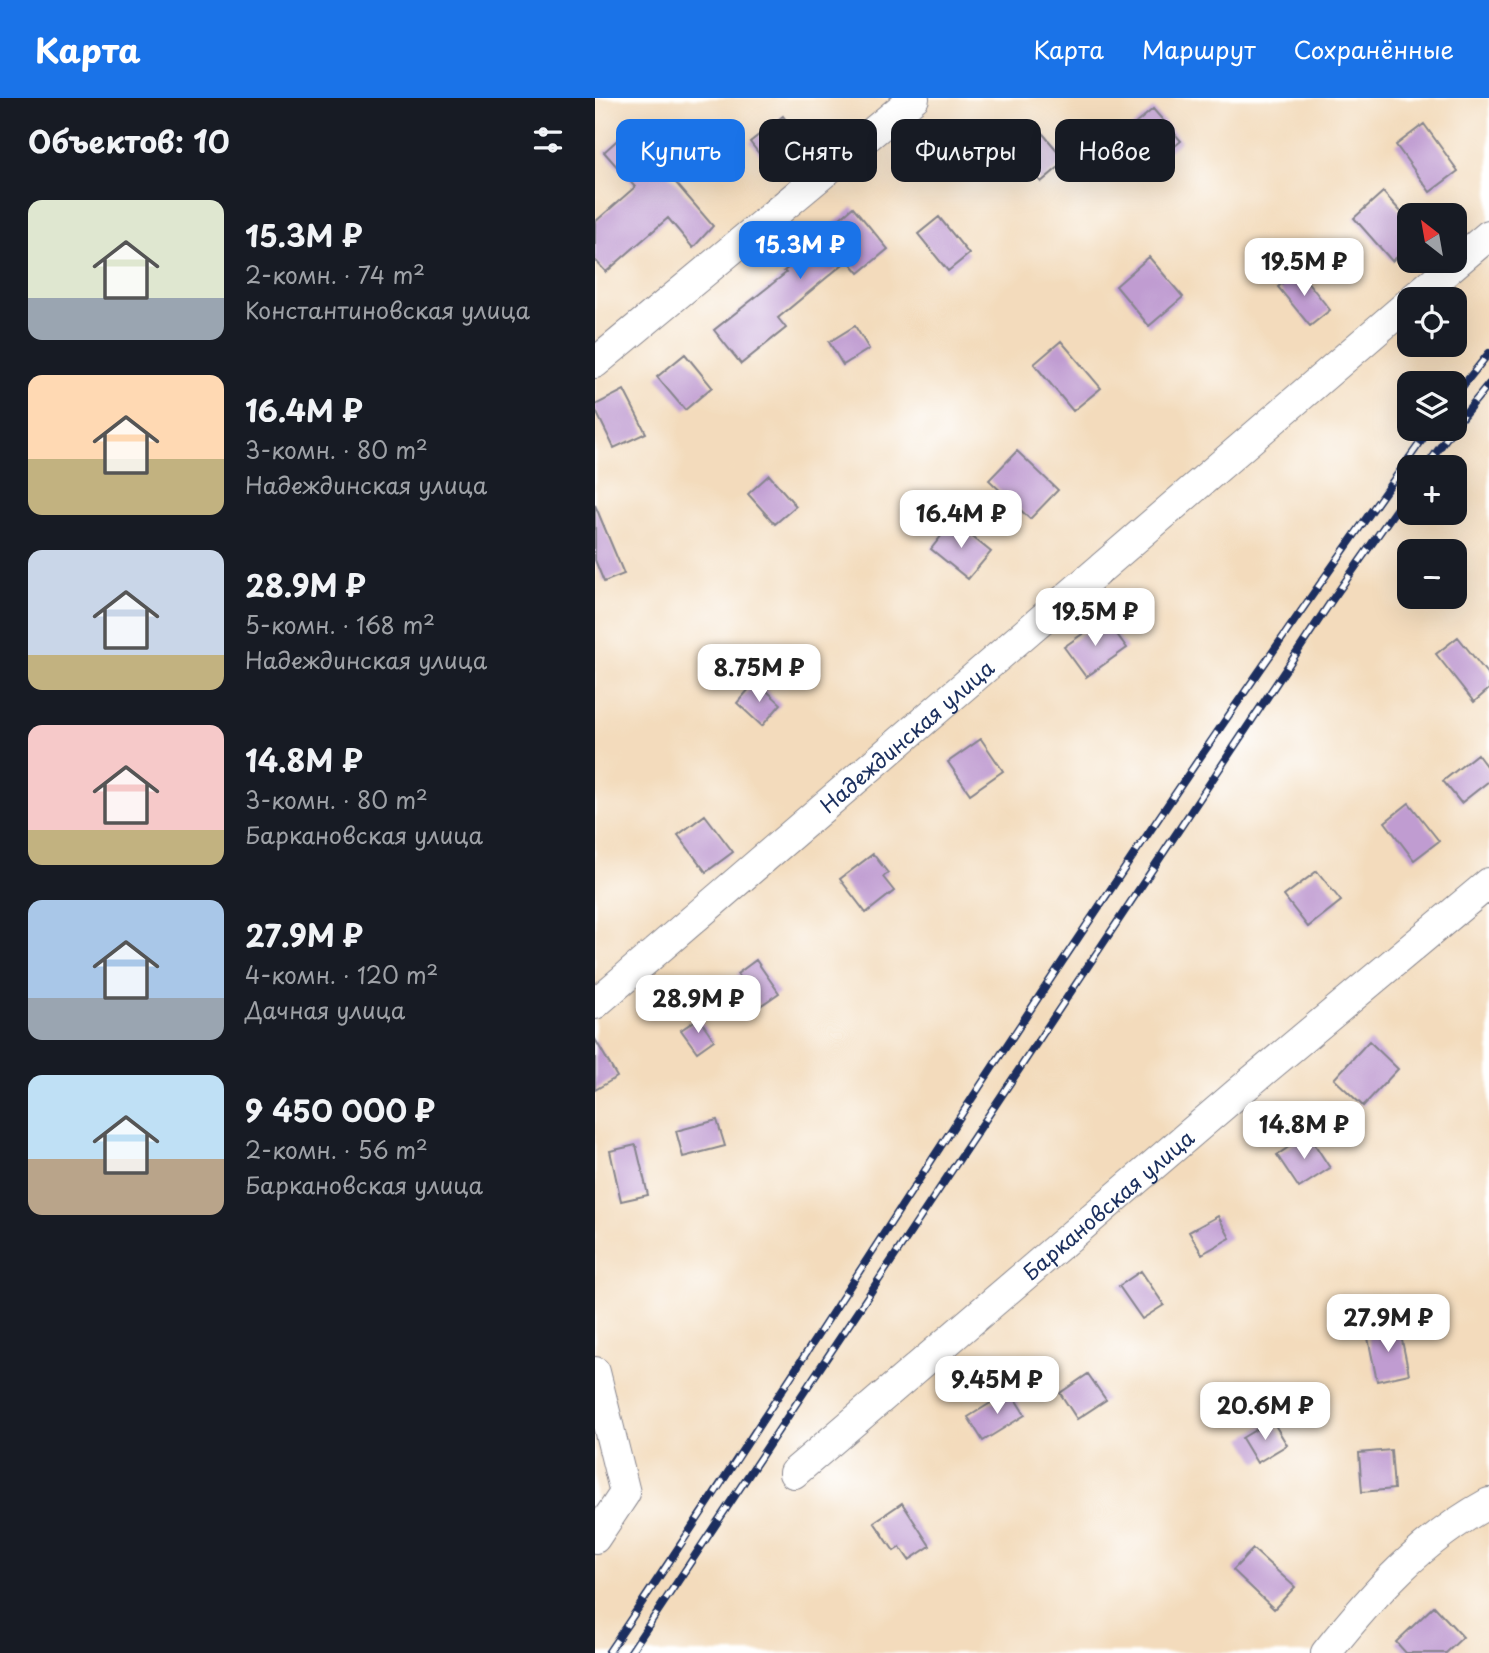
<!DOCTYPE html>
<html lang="ru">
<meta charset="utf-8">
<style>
body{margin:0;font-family:"Playpen Sans",sans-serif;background:#20242c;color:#f1f3f6;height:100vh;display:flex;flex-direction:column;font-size:26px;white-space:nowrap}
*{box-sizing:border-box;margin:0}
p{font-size:23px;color:#9ea1a6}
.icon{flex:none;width:38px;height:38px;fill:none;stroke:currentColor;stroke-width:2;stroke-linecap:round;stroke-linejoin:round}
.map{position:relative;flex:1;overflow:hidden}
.details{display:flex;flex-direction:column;background:#171b24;width:595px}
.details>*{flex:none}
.top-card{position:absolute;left:21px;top:21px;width:665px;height:63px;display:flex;gap:14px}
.needle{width:46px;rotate:329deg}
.buttons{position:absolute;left:802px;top:105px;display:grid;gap:14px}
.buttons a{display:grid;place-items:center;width:70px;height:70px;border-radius:14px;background:#171b24;box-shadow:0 7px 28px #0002;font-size:35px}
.price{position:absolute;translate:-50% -60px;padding:0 16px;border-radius:14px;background:#fff;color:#222;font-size:23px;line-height:46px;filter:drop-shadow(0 2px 4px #0008)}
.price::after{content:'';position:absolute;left:50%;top:42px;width:21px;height:16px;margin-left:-10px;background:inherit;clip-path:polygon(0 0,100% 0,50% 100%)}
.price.active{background:#1a73e8;color:#fff}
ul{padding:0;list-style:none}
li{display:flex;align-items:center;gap:21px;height:175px;padding:0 28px}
li span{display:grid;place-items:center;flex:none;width:196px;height:140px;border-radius:14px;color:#555}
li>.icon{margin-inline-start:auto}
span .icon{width:84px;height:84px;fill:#fffc;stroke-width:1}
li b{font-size:30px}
h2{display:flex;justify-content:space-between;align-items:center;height:84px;padding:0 28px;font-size:30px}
.chip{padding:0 24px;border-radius:14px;background:#171b24;box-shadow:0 7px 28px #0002;font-size:24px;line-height:63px}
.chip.active{background:#1a73e8;color:#fff}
header{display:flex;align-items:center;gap:42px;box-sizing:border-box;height:98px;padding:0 35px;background:#1a73e8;color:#fff}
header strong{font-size:33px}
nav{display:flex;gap:38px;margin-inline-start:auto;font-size:24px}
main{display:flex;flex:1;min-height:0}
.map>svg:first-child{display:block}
</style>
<header>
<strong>Карта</strong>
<nav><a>Карта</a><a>Маршрут</a><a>Сохранённые</a></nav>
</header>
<main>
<section class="details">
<h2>Объектов: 10<svg class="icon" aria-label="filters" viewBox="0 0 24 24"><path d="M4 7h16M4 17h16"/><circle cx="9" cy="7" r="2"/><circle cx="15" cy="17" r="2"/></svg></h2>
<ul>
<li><span style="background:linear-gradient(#dfe7d0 70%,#9aa5b1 0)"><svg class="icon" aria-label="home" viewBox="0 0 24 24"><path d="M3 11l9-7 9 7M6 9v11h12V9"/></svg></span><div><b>15.3M ₽</b><p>2-комн. · 74 m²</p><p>Константиновская улица</p></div></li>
<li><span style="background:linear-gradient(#ffd9b3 60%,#c2b280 0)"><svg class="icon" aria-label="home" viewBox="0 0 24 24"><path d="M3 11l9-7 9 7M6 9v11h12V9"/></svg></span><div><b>16.4M ₽</b><p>3-комн. · 80 m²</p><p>Надеждинская улица</p></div></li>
<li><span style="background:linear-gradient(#c9d6e8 75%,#c2b280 0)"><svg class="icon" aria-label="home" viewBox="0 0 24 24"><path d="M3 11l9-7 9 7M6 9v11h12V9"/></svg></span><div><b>28.9M ₽</b><p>5-комн. · 168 m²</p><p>Надеждинская улица</p></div></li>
<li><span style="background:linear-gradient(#f6c9c9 75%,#c2b280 0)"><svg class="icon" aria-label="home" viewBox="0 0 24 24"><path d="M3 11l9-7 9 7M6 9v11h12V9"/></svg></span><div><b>14.8M ₽</b><p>3-комн. · 80 m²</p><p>Баркановская улица</p></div></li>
<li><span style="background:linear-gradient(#a9c7e8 70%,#9aa5b1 0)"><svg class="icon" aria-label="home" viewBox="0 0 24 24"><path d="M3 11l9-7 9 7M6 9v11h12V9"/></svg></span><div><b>27.9M ₽</b><p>4-комн. · 120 m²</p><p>Дачная улица</p></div></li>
<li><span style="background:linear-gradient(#bfe0f5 60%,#b9a48a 0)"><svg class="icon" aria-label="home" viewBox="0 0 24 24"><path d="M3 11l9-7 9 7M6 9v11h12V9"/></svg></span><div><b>9 450 000 ₽</b><p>2-комн. · 56 m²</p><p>Баркановская улица</p></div></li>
</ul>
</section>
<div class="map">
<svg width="894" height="1555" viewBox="0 0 894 1555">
<rect width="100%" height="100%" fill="#fff"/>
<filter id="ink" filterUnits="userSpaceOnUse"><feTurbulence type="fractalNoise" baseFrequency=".0143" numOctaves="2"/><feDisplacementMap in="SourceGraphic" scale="14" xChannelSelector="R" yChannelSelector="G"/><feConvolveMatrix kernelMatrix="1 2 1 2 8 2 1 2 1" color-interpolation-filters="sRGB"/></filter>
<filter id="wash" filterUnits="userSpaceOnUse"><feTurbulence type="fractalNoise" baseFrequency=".00686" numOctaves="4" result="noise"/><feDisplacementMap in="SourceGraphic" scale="28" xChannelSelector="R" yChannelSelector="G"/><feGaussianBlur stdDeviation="1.57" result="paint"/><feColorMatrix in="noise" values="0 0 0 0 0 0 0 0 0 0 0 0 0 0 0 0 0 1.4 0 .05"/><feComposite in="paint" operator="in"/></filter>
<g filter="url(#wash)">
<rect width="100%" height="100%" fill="#f3dbbc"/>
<g id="blocks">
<!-- building -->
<path fill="#c09cd1" d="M558,11L586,43L561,64L533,32Z
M188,18L210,47L177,72L155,44Z
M829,26L863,73L835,94L801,47Z
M39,27L68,59L63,64L118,128L98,150L73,120L11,174L0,162V124L40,89L9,54Z
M443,30L471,63L446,84L417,52Z
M788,94L814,123V149L797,163L759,120Z
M258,109L293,151L264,175L253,162L183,220L191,230L146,266L119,232L191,175L189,173L200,164L181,138L195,126L211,149Z
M344,119L374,156L353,173L323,136Z
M554,159L588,199L554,228L521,188Z
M703,172L735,212L715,228L683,189Z
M260,228L274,251L248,267L234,244Z
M466,243L506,290L478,313L439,266Z
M90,256L117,289L90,312L62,279Z
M29,292L51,335L19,350L0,311V307Z
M422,353L463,392L435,421L394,382Z
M174,377L201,408L180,426L153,396Z
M0,407L29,476L9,484L0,462Z
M358,423L396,454L373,481L336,451Z
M510,520L532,550L491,579L469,549Z
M863,539L894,578V591L879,604L841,556Z
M161,583L186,606L167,628L142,605Z
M386,641L408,673L375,696L353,664Z
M882,656L894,672V683L866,705L848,683Z
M814,705L844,743L819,762L790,724Z
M110,717L138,754L111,774L83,737Z
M278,756L293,775L288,779L299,793L271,815L245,781Z
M722,773L746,803L713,829L689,798Z
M161,862L184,895L165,908L142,876Z
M104,920L119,942L102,954L86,932Z
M0,941L22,979L0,992Z
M774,943L803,971L768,1008L739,981Z
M122,1022L130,1048L88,1059L81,1033Z
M713,1036L735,1070L704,1090L682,1057Z
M41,1047L53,1097L26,1103L15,1053Z
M623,1118L635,1140L607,1156L594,1134Z
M546,1173L569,1207L547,1221L524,1188Z
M804,1228L814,1276L782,1283L772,1235Z
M493,1276L511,1302L482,1321L465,1295Z
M415,1293L430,1317L388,1343L373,1319Z
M677,1322L692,1347L662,1365L647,1340Z
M796,1352L799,1391L767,1394L764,1355Z
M307,1405L335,1448L314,1462L305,1449L299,1453L279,1424Z
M658,1451L700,1489L679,1511L638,1472Z
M839,1508L868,1539L851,1555H811L801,1544Z"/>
</g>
</g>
<g filter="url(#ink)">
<use href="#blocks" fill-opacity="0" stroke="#87858d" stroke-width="2"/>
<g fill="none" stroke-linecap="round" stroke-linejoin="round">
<defs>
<g id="minor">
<path d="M818,201L894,137"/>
<path d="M0,265L319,0"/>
<path id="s1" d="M0,906L814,205"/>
<path d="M0,1274L30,1395L0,1440"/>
<path id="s2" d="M199,1375L652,987L894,785"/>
<path d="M731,1555C779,1495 826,1442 894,1405"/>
</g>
</defs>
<!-- minor casing -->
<use href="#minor" stroke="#87858d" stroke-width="32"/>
<!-- minor -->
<use href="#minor" stroke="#fff" stroke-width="30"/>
<defs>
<path id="rail" d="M859,299L894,255
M859,329L894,286
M831,369L858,331
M13,1555C168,1326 315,1092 469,861C588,682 710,505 835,331
M35,1555L735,505L814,393"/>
</defs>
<!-- rail casing -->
<use href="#rail" stroke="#1b2f5e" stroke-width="8"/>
<!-- rail -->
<use href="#rail" stroke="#fff" stroke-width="5" stroke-dasharray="16" stroke-linecap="butt"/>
</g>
</g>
<g text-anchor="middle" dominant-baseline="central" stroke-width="5" stroke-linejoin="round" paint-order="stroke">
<!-- street labels -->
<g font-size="21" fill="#1b2f5e" stroke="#fff">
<text stroke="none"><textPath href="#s1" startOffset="411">Надеждинская улица</textPath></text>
<text stroke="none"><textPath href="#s2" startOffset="413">Баркановская улица</textPath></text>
</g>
</g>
</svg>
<div class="buttons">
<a><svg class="needle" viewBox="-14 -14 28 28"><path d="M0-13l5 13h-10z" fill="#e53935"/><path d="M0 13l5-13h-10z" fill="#9ea1a6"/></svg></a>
<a><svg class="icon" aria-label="locate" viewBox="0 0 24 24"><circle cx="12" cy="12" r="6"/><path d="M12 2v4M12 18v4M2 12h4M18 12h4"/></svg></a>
<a><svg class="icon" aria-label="layers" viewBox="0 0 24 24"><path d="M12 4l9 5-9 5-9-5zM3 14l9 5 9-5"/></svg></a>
<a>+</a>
<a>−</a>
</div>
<b class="price active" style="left:205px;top:183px">15.3M ₽</b>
<b class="price" style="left:709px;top:200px">19.5M ₽</b>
<b class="price" style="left:366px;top:452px">16.4M ₽</b>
<b class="price" style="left:500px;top:550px">19.5M ₽</b>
<b class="price" style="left:164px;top:606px">8.75M ₽</b>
<b class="price" style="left:103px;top:937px">28.9M ₽</b>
<b class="price" style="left:709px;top:1063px">14.8M ₽</b>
<b class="price" style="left:793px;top:1256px">27.9M ₽</b>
<b class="price" style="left:402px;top:1318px">9.45M ₽</b>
<b class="price" style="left:670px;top:1344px">20.6M ₽</b>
<div class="top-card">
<a class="chip active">Купить</a>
<a class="chip">Снять</a>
<a class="chip">Фильтры</a>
<a class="chip">Новое</a>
</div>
</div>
</main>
